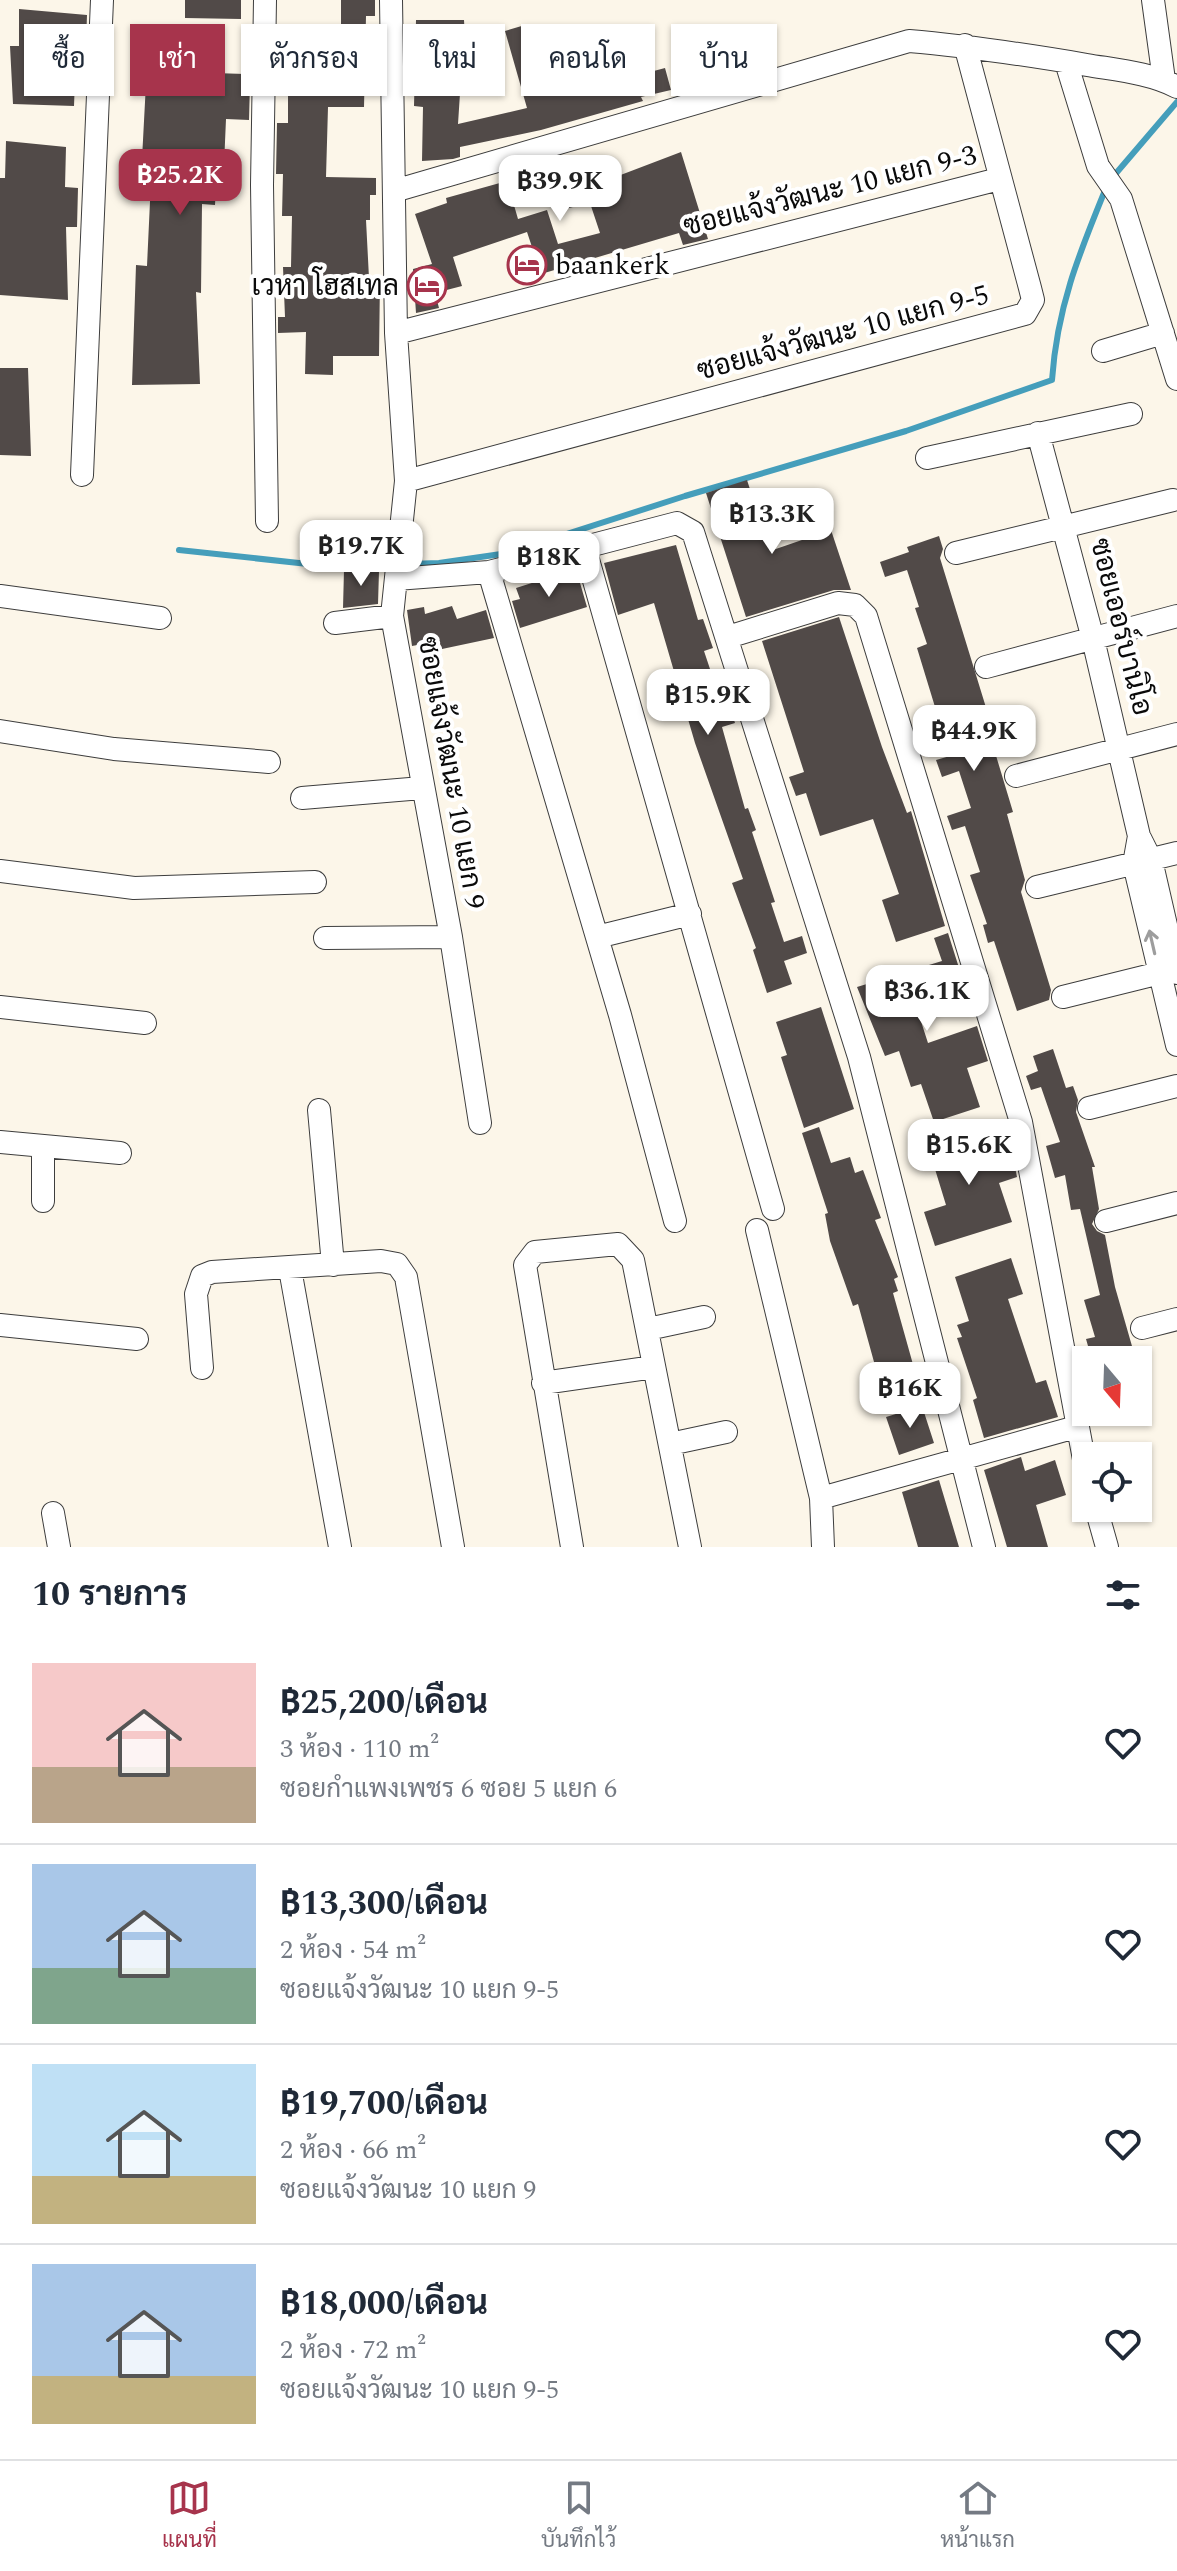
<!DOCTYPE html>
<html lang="th">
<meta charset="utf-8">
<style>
body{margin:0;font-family:Spectral,Sarabun,serif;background:#f6f6f7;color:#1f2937;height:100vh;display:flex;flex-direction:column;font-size:30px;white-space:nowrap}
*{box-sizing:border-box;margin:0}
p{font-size:26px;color:#747a83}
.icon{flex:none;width:44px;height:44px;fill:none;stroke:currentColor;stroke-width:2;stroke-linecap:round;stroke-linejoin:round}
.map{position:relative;height:1547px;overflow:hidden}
.drawer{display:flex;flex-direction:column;background:#fff;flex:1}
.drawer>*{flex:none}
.hud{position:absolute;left:24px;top:24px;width:1130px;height:72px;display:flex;gap:16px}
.needle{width:52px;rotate:161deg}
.buttons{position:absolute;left:1072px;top:1346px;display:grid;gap:16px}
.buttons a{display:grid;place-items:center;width:80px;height:80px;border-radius:0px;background:#fff;box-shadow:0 2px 6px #0004;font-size:40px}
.price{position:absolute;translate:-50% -68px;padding:0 18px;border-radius:16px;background:#fff;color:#222;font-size:26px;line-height:52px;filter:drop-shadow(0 2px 4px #0008)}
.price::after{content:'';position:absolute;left:50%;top:48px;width:24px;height:18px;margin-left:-12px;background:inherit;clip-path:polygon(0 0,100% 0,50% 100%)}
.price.current{background:#a7344c;color:#fff}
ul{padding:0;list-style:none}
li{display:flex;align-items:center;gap:24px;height:200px;padding:0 32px}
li+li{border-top:2px solid #e0e1e3}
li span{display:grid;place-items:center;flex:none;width:224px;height:160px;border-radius:0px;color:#555}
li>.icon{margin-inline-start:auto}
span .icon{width:96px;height:96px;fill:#fffc;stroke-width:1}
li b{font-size:34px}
h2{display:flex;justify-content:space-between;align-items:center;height:96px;padding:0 32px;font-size:34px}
.tag{padding:0 28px;border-radius:0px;background:#fff;box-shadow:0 2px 6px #0004;font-size:28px;line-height:72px}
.tag.current{background:#a7344c;color:#fff}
.tab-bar{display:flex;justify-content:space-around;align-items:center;height:112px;border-top:2px solid #e0e1e3;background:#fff;font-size:22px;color:#747a83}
.tab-bar a{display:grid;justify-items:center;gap:4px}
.tab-bar .current{color:#a7344c}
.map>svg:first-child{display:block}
</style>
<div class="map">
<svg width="1177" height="1547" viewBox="0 0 1177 1547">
<rect width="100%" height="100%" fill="#fcf6e9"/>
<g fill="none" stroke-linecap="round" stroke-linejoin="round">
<!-- stream -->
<path stroke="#459ebb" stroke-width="6" d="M1112,178L1177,102
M179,550L308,564L377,565L439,563L508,553L685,496L906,431L1052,380C1057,307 1079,254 1106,188"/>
</g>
<!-- building -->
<path fill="#514a48" d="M185,0H241V19L185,18Z
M341,0H375V16H366L364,107H328L326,177L376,178V195H370V220H366L369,278H380L379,356H333V375L305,374L306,332L278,333V317H285L283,267H291L292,216H282L283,174H276L277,123H288V27L341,26Z
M19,9L87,15L86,43L42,40L41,78L75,79L74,106L13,104L10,46H19Z
M416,20H464L466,58L465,78H461L458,124L527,108L505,31L525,25L543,89L561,84L564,93L634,72L635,76L665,68L671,90L641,97L643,101L541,130L460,147V157L453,159L422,161L423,107L414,106Z
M183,72L245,74V83H250L249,120L226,119L224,165H217L215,205L202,204L201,293L196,292L200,384L132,385L136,265L147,266L152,159H142L146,83L182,84Z
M6,141L66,147L65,187L78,188L77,227H66L68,300L0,295V178H5Z
M681,152L708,239L683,245L679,233L541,274L527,232L453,257L462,286L435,293L439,308L416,313L413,269L432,264L415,214L447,203L446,198L507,181L518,219L547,210L558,244L600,233L590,203L560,210L555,189L618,176Z
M0,368H28L31,456L0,455Z
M747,480L770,551L831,530L851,590H834L746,617L706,493Z
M939,536L943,549L940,558L992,727L988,729L1013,812L1007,814L1025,880L1021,892L1051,990L1049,1000L1017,1011L994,941L988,943L983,925L987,924L970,875L980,872L965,826L952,830L947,816L971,808L959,771L942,777L936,760L950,756L917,648L927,644L915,608L919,607L907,570L885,577L880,562L909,552L907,547Z
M676,545L698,620L703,619L713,648L704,651L717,690L724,688L735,723L722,727L745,809L748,808L756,830L752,832L775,902L771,903L784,942L802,936L807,953L784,961L792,984L767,993L753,950L756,948L732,883L743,879L695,743L654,603L618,615L604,563Z
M576,569L587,607L520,628L512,601L520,599L516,588Z
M344,570L379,571L378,604L343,608Z
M452,606L457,619L486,610L494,638L442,649L439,641L412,646L407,610L424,607L425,614Z
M839,617L882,747L907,813L911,811L945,926L896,942L882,900L899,894L873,819L820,836L806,793L796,796L789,777L804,772L762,641Z
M948,933L966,990L916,1006L928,1043L977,1026L988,1061L967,1068L980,1107L934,1122L921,1084L911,1087L899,1051L885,1056L857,987L942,961L934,938Z
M821,1007L854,1109L804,1128L781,1057L787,1055L776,1022Z
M1053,1049L1066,1088L1073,1086L1078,1100L1076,1112L1095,1167H1092L1099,1209L1092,1224L1097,1231L1105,1235L1115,1287L1136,1360H1092L1086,1339L1095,1337L1084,1300L1100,1295L1080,1209L1071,1210L1065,1175L1055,1178L1046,1146L1060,1142L1041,1087L1031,1090L1026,1076L1038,1071L1033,1056Z
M942,1123L953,1156L1009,1137L1017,1177L999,1183L1012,1222L935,1246L924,1212L946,1205L923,1130Z
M819,1127L831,1163L850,1157L855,1173L863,1170L881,1218L875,1220L898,1277L894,1279L898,1291L893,1293L914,1368L879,1380L858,1304L853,1306L830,1241L825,1214L828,1213L802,1133Z
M1011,1258L1023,1294L1008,1299L1036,1383L1046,1380L1058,1417L984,1438L973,1400L977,1398L957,1338L962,1337L957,1325L969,1321L955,1277Z
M922,1406L934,1443L899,1455L886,1417Z
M1021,1457L1025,1471L1055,1460L1066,1495L1036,1505L1048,1547H1007L991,1493L984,1470Z
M939,1480L959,1547H918L902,1492Z"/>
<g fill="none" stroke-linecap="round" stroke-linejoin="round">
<defs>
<path id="minor" d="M265,0L262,185L267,521
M391,0L396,333L406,481L392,616L451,937L480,1123
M1153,0L1164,80
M1066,62L1098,166L1121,199L1177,379
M394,191L909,41C969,46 1028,55 1087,65C1116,70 1151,73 1177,87
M396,333L999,179
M1103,351L1163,333
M1038,433L1093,639L1139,836L1151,860L1177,973
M927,458L1131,414
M82,475L102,0
M406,481L1025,314L1033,300L1030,288L965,45
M585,549L773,1209
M956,553L1173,500
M489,572L620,1015L675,1221
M396,579L489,572L677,523L693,532L859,1057L984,1547
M0,596L160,618
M335,623L392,616
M728,637L838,603L855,605L866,616L1021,1122L1086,1470
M986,667L1177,616
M0,731L114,749L269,762
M1016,776L1177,734
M302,798L422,788
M1139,836L1134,864L1177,1045
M0,871L134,888L315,882
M1037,887L1177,853
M597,937L690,914
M325,938L451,937
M1063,997L1172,970
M0,1007L145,1023
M1089,1108L1177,1086
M319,1110L333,1265
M0,1142L120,1153
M43,1201V1146
M1106,1221L1177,1203
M757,1230L821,1498L823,1547
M290,1269L340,1547
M0,1325L137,1339
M1142,1328L1177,1319
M648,1329L704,1317
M202,1368L196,1294L202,1276L212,1272L381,1261L397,1264L406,1277L453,1547
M543,1383L654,1367
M670,1444L726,1432
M821,1498L1076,1427
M1096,1508L1107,1547
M53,1513L59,1547
M572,1547L525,1265L535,1252L618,1244L633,1260L690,1547"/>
</defs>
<!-- minor casing -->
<use href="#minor" stroke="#3d3d3d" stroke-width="24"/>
<!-- minor -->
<use href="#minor" stroke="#fff" stroke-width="22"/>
</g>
<!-- one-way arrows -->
<defs><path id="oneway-shaft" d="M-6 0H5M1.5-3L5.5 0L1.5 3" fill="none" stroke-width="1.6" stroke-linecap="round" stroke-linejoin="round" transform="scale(2)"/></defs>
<use stroke="#9d9d9d" href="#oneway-shaft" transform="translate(1152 942) rotate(-103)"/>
<!-- icons -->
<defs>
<symbol id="hotel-ring" viewBox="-11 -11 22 22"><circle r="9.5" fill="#fff" stroke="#a7344c" stroke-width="1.5"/><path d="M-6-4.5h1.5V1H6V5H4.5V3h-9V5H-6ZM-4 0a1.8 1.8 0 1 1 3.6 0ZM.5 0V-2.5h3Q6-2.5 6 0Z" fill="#a7344c"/></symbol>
</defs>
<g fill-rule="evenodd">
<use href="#hotel-ring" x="505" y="243" width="44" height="44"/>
<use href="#hotel-ring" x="405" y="264" width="44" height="44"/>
</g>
<g text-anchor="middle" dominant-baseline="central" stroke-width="8" stroke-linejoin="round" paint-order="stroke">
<!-- street labels -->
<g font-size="28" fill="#0a0a0a" stroke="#fff">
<text transform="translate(830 191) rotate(-14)">ซอยแจ้งวัฒนะ 10 แยก 9-3</text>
<text transform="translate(843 333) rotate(-15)">ซอยแจ้งวัฒนะ 10 แยก 9-5</text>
<text transform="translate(1121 627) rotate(76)">ซอยเออร์บานิโอ</text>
<text transform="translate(451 773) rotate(80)">ซอยแจ้งวัฒนะ 10 แยก 9</text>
</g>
<!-- poi labels -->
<g font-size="28" fill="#0a0a0a" stroke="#fff" text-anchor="start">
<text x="555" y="265">baankerk</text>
<text x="399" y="286" text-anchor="end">เวหา โฮสเทล</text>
</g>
</g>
</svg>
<div class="buttons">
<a><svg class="needle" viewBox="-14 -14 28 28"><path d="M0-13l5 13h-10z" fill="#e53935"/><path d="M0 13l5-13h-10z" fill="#747a83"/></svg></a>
<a><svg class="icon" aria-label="locate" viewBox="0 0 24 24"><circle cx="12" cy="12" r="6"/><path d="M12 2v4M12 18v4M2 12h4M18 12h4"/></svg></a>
</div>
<b class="price current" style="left:180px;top:217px">฿25.2K</b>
<b class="price" style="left:560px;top:223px">฿39.9K</b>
<b class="price" style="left:772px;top:556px">฿13.3K</b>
<b class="price" style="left:361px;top:588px">฿19.7K</b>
<b class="price" style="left:549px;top:599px">฿18K</b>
<b class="price" style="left:708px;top:737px">฿15.9K</b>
<b class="price" style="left:974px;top:773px">฿44.9K</b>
<b class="price" style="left:927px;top:1033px">฿36.1K</b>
<b class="price" style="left:969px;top:1187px">฿15.6K</b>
<b class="price" style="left:910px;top:1430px">฿16K</b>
<div class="hud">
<a class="tag">ซื้อ</a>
<a class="tag current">เช่า</a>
<a class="tag">ตัวกรอง</a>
<a class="tag">ใหม่</a>
<a class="tag">คอนโด</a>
<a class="tag">บ้าน</a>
</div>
</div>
<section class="drawer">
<h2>10 รายการ<svg class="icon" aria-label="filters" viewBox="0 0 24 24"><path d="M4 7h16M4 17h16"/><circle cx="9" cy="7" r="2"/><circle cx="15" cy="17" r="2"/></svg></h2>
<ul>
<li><span style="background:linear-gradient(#f6c9c9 65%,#b9a48a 0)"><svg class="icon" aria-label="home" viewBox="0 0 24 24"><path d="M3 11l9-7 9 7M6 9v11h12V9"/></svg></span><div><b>฿25,200/เดือน</b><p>3 ห้อง · 110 m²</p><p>ซอยกำแพงเพชร 6 ซอย 5 แยก 6</p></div><svg class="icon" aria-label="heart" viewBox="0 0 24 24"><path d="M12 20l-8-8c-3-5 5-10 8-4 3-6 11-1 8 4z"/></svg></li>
<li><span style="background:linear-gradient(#a9c7e8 65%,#7fa58c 0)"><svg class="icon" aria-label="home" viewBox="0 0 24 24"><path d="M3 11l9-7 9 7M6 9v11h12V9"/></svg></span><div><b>฿13,300/เดือน</b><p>2 ห้อง · 54 m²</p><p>ซอยแจ้งวัฒนะ 10 แยก 9-5</p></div><svg class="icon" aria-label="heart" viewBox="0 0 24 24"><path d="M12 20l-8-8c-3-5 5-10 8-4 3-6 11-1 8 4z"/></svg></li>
<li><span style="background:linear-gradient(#bfe0f5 70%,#c2b280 0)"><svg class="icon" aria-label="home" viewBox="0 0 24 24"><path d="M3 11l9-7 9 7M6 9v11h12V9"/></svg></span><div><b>฿19,700/เดือน</b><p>2 ห้อง · 66 m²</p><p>ซอยแจ้งวัฒนะ 10 แยก 9</p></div><svg class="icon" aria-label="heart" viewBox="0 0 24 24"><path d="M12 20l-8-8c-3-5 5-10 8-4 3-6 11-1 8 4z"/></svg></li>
<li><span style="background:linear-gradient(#a9c7e8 70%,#c2b280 0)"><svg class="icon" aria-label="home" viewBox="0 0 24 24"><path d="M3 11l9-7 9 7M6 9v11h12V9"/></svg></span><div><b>฿18,000/เดือน</b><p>2 ห้อง · 72 m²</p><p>ซอยแจ้งวัฒนะ 10 แยก 9-5</p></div><svg class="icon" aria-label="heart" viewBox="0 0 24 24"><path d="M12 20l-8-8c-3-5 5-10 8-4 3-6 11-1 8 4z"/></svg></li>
</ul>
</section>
<nav class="tab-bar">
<a class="current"><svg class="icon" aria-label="map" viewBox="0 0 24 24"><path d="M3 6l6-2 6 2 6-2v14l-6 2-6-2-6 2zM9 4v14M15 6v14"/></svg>แผนที่</a>
<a><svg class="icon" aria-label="saved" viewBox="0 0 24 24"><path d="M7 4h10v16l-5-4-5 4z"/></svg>บันทึกไว้</a>
<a><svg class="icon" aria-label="home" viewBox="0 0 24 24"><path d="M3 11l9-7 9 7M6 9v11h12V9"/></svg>หน้าแรก</a>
</nav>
